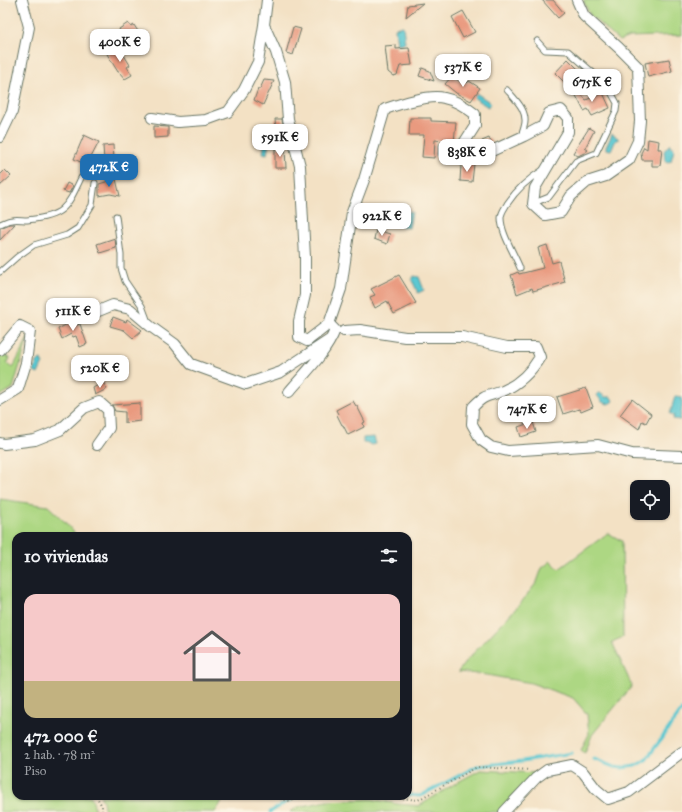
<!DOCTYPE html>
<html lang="es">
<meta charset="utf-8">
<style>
body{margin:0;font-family:"IM FELL Great Primer",serif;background:#20242c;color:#f1f3f6;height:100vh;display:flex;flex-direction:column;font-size:15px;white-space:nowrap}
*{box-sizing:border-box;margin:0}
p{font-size:13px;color:#9ea1a6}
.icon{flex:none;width:22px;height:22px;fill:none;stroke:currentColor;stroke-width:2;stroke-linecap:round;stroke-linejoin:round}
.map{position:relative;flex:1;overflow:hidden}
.panel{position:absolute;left:12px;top:532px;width:400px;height:268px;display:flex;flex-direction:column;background:#171b24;border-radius:12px;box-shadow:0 1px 3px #0004}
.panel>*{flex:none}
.controls{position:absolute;left:630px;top:480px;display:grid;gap:8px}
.controls a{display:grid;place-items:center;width:40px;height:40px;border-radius:8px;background:#171b24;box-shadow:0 1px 3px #0004;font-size:20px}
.price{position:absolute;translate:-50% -34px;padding:0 9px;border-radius:8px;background:#fff;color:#222;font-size:13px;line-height:26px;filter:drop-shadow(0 1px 2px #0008)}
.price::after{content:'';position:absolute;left:50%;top:24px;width:12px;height:9px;margin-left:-6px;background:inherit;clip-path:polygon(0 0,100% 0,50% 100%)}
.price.active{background:#1f6fb2;color:#fff}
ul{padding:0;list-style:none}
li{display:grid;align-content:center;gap:8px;height:212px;padding:0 12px}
li span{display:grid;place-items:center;height:124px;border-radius:12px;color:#555}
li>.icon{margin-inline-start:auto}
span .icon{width:72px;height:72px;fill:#fffc;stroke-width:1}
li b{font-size:17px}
h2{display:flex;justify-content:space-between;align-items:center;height:48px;padding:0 12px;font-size:17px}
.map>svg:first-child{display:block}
</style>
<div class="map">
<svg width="682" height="812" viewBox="0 0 682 812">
<rect width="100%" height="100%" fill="#fcf5e5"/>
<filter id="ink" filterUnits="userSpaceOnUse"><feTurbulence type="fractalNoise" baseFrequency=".025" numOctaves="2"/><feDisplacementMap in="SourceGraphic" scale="8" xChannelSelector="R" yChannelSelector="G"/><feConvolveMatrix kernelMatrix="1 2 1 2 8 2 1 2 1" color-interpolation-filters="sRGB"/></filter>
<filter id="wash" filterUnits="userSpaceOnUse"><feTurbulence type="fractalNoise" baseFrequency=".012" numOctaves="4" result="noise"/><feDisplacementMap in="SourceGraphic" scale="16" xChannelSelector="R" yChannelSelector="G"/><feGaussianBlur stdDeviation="0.9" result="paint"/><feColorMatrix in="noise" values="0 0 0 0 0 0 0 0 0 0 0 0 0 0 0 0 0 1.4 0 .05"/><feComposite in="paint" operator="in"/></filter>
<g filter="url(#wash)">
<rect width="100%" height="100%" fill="#f3e1c4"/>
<!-- green -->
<path fill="#add783" stroke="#668a5c" d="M583,0H682V35L629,37L619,41L590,15Z
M28,338L13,388L0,396V355L1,354L10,358L7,364L13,368Z
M0,499L48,506L65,522L77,536H16V796H91L96,812H0Z
M608,533L622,541L623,637L612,642L632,686L592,735L585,753L581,750L589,734L587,714L573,698L531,683L487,675L458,672L466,661L520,604L537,582L542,568L551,561L559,569Z
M480,770L536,773L500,812H290L298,807L327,801L371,799L398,804L419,806L456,783Z
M100,796H226L215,812H105L103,801Z"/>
<!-- water -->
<path fill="#5bc8d1" stroke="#3d8282" d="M403,26L405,43L397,44L395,28Z
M476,93L491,103L488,107L473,97Z
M612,134L618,138V140H616L611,150L606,149V147Z
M267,139L269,142L267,154L263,153L265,140Z
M437,144H443L441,156L435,155Z
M670,144V147H673L674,150L671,161L668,162L665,160L664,151Z
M403,210L412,212L409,228L401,227Z
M414,276L419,277L424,290L418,293L412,280Z
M40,359L42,360L41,362L43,363L38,374L34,372L37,362Z
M598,393H600L605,397H611L613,401L612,402L608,404L602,402L597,395Z
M675,396L682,397V407L680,420L673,419L674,415L670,414Z
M374,437L376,444L371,445L366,442L363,443V438Z"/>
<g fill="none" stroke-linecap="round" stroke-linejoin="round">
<!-- stream -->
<path stroke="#5bc8d1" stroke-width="3" d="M594,759L614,767L622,768L635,766L646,760L682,710
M408,795L420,796L477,766L522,761L572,753
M270,812L297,796"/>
</g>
<g id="blocks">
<!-- building -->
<path fill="#e99a7f" d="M542,0H553L564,13L558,18Z
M423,3L406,17L408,5Z
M463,11L475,32L463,38L452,17Z
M128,23L131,27L134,25L139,33L125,40L119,29Z
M293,27L301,29L293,55L286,53Z
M396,45V49L409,48L412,65L400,66L397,75L393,76L388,72L385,46Z
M119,47L130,65L127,67L132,75L125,79L119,72H118L107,54Z
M568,59L580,71L566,84L555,73Z
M669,59L672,71L648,77L645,63Z
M422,68L430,71L434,81L419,76Z
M452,76L463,83L465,81L467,83L469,81L480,88L471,101L456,93L445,84Z
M264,80L274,81L263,105L254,100L258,89H260Z
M575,86L586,100L603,93L610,108L592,116L588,109L584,111L572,88Z
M410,118H431V121L456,122L454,142L435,140L434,158L422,157L424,135H409Z
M275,119H282L284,128L276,130Z
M154,126L168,127V137L154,138Z
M589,128L594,131L585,148L588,150L584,153L578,156L573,153Z
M84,135L99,142L87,165L74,159Z
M489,138L492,144L485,147L482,141Z
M648,139L659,141L658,149H662L660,166H652V160H642L641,153L644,147L647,149Z
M113,145L114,159L104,160L103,146Z
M275,148H285L286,168H275Z
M474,164L472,182L460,181L461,165Z
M5,170L11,176L0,186V175Z
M116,179L120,196L110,194L99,196V184Z
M67,183L73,186L69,193L63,191Z
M10,224H15L0,240V228Z
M376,230L390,234L387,244L374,239Z
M115,238L116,248L100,253L97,244Z
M547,245L552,263L559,261L565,282L533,291L532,288L517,294L511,275L518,272L519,274L543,268L538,248Z
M399,275L416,303L394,314L387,301L375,308L370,297L375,295L371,289Z
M113,317L126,322L127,319L142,330L133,338L124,330L110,326Z
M75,320L77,325L80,324L87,344L80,347L76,336L73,337L71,334L62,339L58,329Z
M103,382L107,389L95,395L93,388Z
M586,388L593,407L581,412L579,409L563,414L557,397Z
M632,399L651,414L646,423L642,421L639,429L620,415Z
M353,401L356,406H357L365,422L363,423L364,427L348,435L343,425H342L337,415L338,414L336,410Z
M140,403V421L125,423V412L115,411L112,405Z
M533,422L536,432L521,437L518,427Z"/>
</g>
</g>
<g filter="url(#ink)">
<use href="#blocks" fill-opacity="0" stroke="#697666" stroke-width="1"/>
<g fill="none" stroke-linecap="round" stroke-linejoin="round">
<defs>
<path id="service" d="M507,90C516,100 529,112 524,127C523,131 522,133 521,137
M534,203L549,197L576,161L596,153L616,111L617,103L607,85L568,51L545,50L537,41
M116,216L121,255V268L125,281L142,306L148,322
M0,224C3,223 8,220 12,220C16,219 22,220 27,220C63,217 67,208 81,178
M520,268C514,253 501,233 501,218C501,212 505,208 507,204C517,189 528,179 543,170
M0,272L17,257L34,245L67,235L78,228L92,205L95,183"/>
<path id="minor" d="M267,0L264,25L276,52L285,82L288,119L300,166L305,257V295L299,321V337L307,341L329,324L341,289L352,212L364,180L385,109C400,104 430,94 444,98C455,100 466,107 475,114V126L464,143L469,155H483L524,136L543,126L549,113L561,110L568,118V132L535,188L533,204L545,215L561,212L571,196L587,182L606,176L629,160L638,141L640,121L638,67L619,48L584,16L577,0
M152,118L178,122L206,120L228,112L244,90L258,62L264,25
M0,137L12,112L29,27L22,0
M91,314L113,305L130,309L150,326L175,344L191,364L246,384L281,372L331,339
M344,331L360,330L405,337H462L507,347H536L540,357C531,372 518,384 503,391C487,397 485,394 473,407L472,424L481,440L491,447L508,451L598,445L632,454L682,456
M0,350L20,326L30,331L26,363L18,389L0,400
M289,392C305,373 326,353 335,330L329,324
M0,443L4,444L35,440L60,430L84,408L99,402L108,410L109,428L97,445
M504,812L536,778L547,770L572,765L583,772L596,789L608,799L629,792L682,752"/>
</defs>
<!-- service casing -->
<use href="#service" stroke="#697666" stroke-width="7"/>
<!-- minor casing -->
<use href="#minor" stroke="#697666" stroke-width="12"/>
<!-- path -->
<path stroke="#697666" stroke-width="2" stroke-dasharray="1 3" stroke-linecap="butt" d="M96,796L102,806V812
M269,796L290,801L306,796
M383,796L418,800L477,767L530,770"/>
<!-- service -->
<use href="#service" stroke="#fff" stroke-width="5"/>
<!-- minor -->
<use href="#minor" stroke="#fff" stroke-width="10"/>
</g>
</g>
</svg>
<div class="controls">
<a><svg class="icon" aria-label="locate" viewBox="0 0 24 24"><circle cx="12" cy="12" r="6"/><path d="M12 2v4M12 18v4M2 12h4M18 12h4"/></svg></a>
</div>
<b class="price" style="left:120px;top:63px">400K €</b>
<b class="price" style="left:463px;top:88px">537K €</b>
<b class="price" style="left:592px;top:103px">675K €</b>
<b class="price" style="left:280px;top:158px">591K €</b>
<b class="price" style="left:467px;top:173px">838K €</b>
<b class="price active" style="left:109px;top:188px">472K €</b>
<b class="price" style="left:382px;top:237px">922K €</b>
<b class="price" style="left:73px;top:332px">511K €</b>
<b class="price" style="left:100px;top:389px">520K €</b>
<b class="price" style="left:527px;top:430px">747K €</b>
<section class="panel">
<h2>10 viviendas<svg class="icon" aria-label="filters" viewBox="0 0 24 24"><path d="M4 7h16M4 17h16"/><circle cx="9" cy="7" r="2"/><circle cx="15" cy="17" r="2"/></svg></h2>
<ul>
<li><span style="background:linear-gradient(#f6c9c9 70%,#c2b280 0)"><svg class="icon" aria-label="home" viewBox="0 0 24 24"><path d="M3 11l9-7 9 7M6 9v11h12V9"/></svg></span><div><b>472 000 €</b><p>2 hab. · 78 m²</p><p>Piso</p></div></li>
</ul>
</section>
</div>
